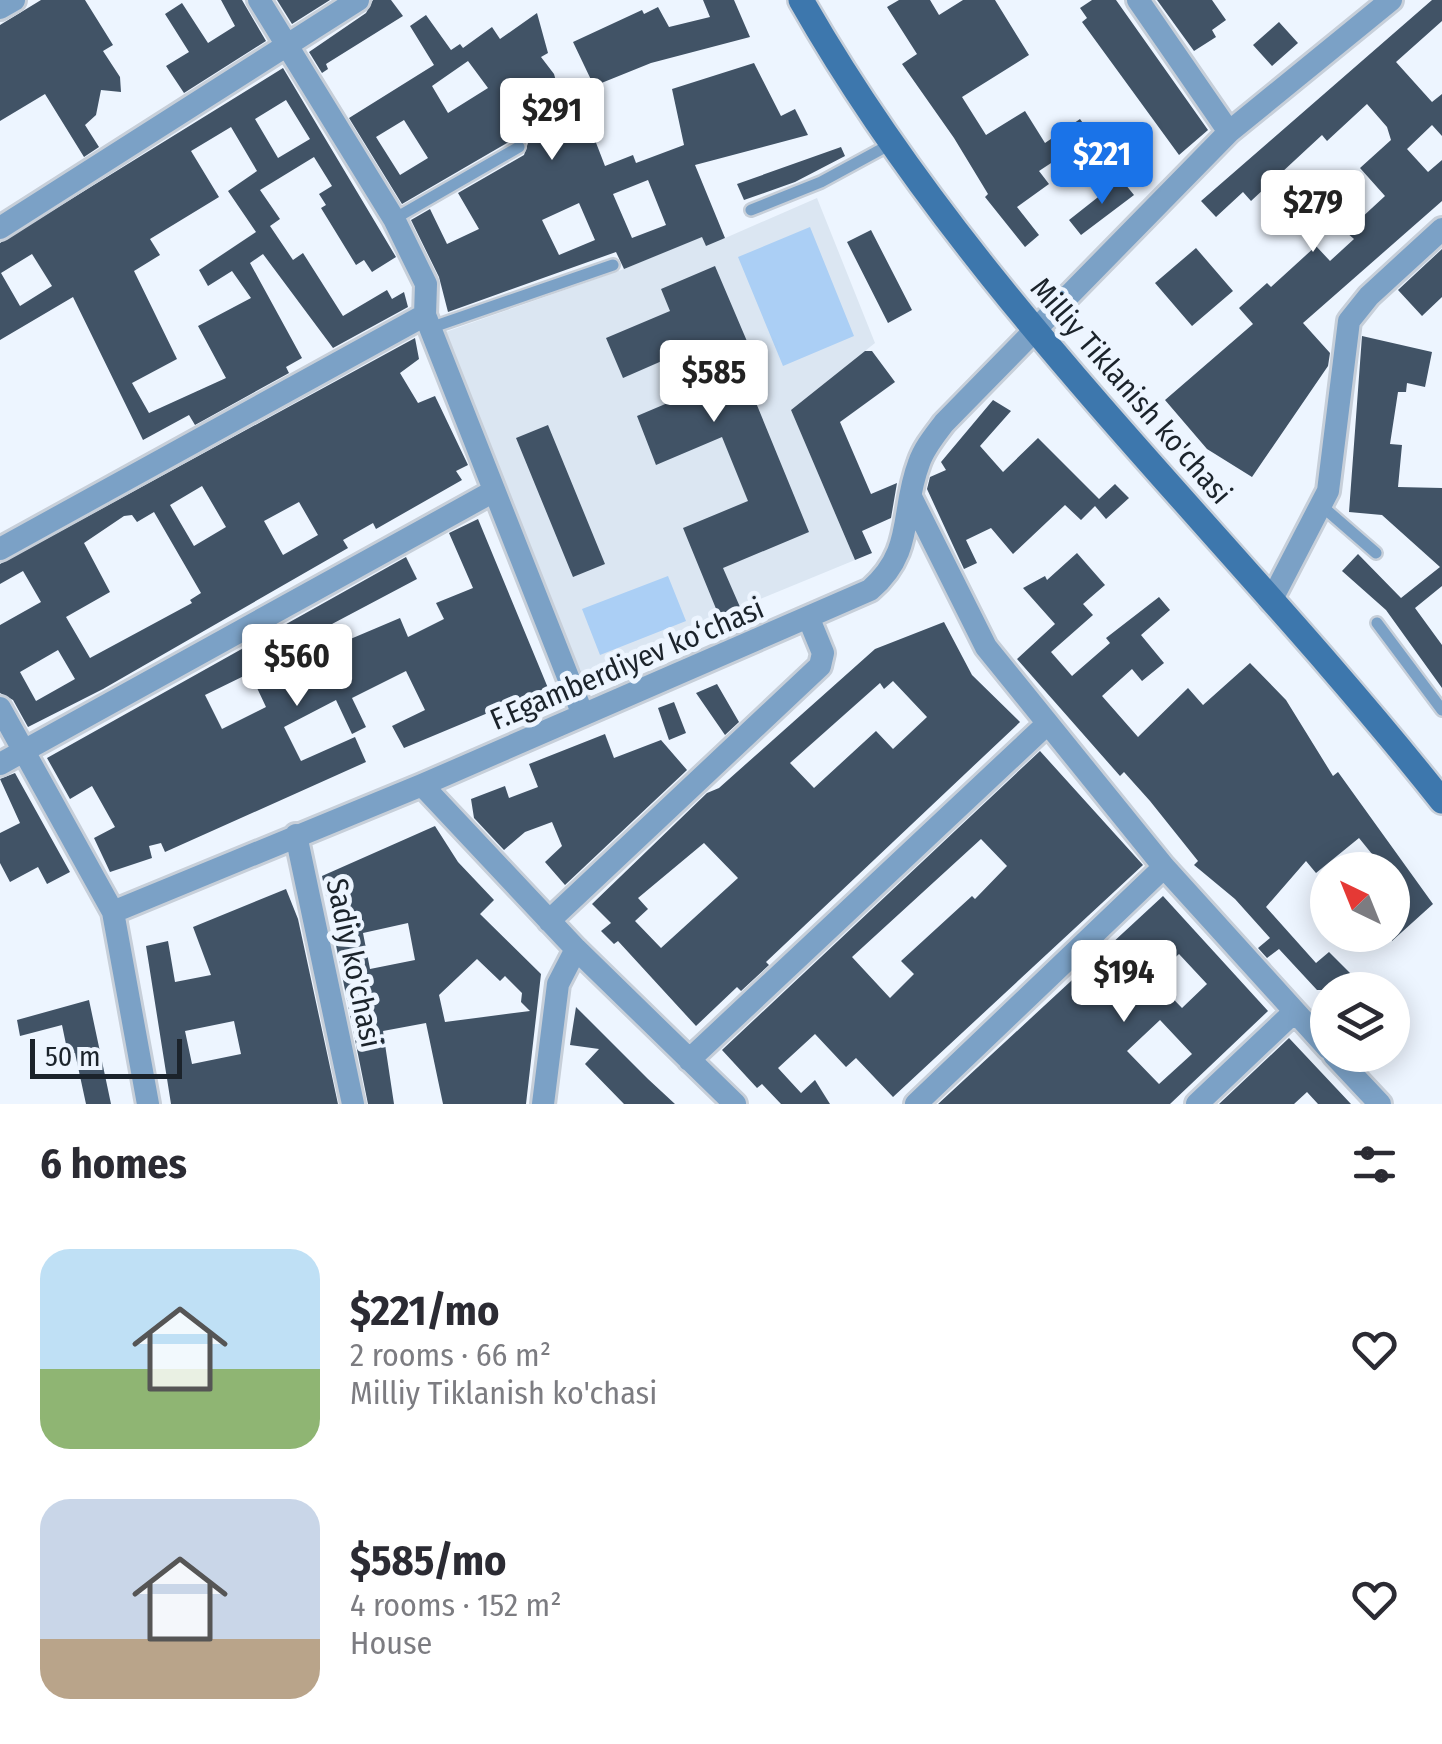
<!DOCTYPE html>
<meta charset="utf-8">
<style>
body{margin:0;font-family:"Fira Sans Condensed",sans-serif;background:#f2f2f3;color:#2b2b33;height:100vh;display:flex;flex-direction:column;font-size:38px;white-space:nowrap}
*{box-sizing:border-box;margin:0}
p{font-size:32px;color:#7c7c81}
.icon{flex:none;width:55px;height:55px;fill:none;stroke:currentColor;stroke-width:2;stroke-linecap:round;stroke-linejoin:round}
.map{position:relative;height:1104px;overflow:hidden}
.drawer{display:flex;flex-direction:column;background:#fff;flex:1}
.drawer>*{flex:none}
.needle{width:65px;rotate:317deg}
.buttons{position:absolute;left:1310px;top:852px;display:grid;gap:20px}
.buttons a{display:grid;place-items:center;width:100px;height:100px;border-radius:50%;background:#fff;box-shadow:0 5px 25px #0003;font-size:50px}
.scale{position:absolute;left:30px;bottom:25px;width:152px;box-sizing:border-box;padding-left:10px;border:5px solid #1b232b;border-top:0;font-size:28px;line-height:35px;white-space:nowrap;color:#1b232b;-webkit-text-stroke:8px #edf5ff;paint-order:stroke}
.price{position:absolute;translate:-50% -85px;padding:0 22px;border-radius:10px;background:#fff;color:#222;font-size:32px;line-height:65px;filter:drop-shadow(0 2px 5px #0008)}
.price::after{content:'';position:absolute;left:50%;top:60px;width:30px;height:22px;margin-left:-15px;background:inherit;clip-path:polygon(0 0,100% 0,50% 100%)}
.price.current{background:#1a73e8;color:#fff}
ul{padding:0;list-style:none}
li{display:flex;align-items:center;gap:30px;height:250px;padding:0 40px}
li span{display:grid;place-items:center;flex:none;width:280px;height:200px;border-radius:30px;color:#555}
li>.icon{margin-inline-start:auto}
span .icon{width:120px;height:120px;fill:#fffc;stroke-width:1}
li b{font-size:42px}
h2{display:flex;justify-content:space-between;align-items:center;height:120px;padding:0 40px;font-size:42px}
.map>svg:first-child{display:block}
</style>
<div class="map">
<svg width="1442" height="1104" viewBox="0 0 1442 1104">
<rect width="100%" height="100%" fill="#edf5ff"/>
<!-- built -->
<path fill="#dbe6f2" d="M817,198L875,343L791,410L855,560L581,673L440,334L624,269L702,236L723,239Z"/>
<!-- green -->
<path fill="#abcff5" d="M810,227L854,336L783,366L738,257Z
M668,576L686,621L600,655L582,609Z"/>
<!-- building -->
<path fill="#415366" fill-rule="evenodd" d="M41,0H85L113,45L103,51L120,77L121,92L101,90L96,115L85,125L99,147L84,157L45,94L0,121V25Z
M221,0H242L266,41L184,93L166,66L189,52L165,14L182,3L208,43L235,26Z
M277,0H330L292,24Z
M373,0H391L403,16L326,64L328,69L322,73L309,52L366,13Z
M703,0H734L750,37L651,63L594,86L573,42L642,10L644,14L658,7L669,27L710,17Z
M899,0H930L939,15L963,0H995L1029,55L962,97L986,135L1025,111L1045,143L1080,119L1092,136L1039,171L1049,184L1017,207L1039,235L1025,247L985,197L988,194L954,138L902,64L917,54L887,7Z
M1092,0H1116L1208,130L1179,155L1082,22L1087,18L1080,8Z
M1157,0H1212L1226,20L1212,30L1216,37L1194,51Z
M1432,0H1442V21L1396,62L1432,102L1442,94V136L1432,125L1407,149L1428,172L1442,160V201L1303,323L1330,353L1328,366L1252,477L1207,449L1165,400L1253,324L1239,308L1267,283L1271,287L1316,246L1330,261L1354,239L1346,232L1385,196L1360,168L1391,140L1387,127L1367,104L1327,141L1322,135L1251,201L1243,192L1216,217L1201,201Z
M537,13L548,53L541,57L554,74L566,116L583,109L605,166L633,155L636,163L684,145L672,89L754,63L781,116L795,109L808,135L695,165L725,238L706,246L702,237L624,269L616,252L448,312L439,277L411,220L430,209L447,244L479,229L458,193L524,155L528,143L514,139L402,204L349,118L434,65L410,26L426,15L451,50L460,44L463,48L492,27L500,39ZM468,61L488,88L448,113L432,86ZM404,120L428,158L400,175L376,137ZM648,180L666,225L632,238L613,194ZM579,203L595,240L559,255L542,220Z
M1279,22L1298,43L1272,66L1253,45Z
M283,68L396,257L372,272L364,260L356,265L321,208L326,205L319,194L332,186L314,157L260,190L280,219L270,226L293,260L303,253L343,316L387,290L392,299L404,292L408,307L333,348L263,254L250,263L302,358L286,367L289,373L195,425L189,415L143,440L73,297L0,340V243ZM286,100L310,139L278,158L255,119ZM231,127L257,171L228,191L256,232L199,270L208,286L232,271L251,298L198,326L226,378L149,413L132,383L177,359L134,271L160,255L150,239L219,197L191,151ZM32,254L52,286L20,306L1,273Z
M841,147L845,156L795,182L744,200L737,184Z
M1121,179L1134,195L1081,235L1069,220Z
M871,230L912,310L888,323L847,242Z
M1196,248L1233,291L1192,326L1155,283Z
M1442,249V297L1422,316L1398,290Z
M715,266L752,353L738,359L809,532L723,568L740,607L719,616L683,528L748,501L722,437L656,465L637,416L703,388L687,350L623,378L606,338L670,311L661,289Z
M1362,336L1432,352L1425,387L1407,383L1406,392H1398L1390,444L1402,445L1398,487L1442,488V586L1415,608L1442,645V688L1386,610L1342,571L1358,554L1401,598L1440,567L1382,515L1349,512Z
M415,338L419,359L400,373L418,403L435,396L468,465L456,471L462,480L376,529L373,523L343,540L348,548L103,689L28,727L13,700L0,693V625L41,602L23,571L0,584V564ZM202,486L226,527L194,546L170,505ZM299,502L318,535L283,555L264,521ZM154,512L201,593L190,600L192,603L90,658L66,617L110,592L84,543L124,516L132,515L137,522ZM58,650L75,679L36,701L20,672Z
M865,351H872L895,382L840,422L871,494L897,483L891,518L862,531L872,553L855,560L791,410Z
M993,400L1011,411L980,446L1003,472L1038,438L1099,499L1115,484L1129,498L1106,519L1095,506L1081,520L1065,505L1013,554L991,528L966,540L977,563L964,569L927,489L930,477L946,470L941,462Z
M548,425L605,564L573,577L516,438Z
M478,519L548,688L404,748L392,726L425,710L406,671L352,698L366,727L352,734L336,700L284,727L301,761L355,737L366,762L165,852L161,843L149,846L152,858L110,872L94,838L115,827L92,786L70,799L47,758L406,557L417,579L332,624L341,643L400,618L408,637L444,619L436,603L473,588L449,533ZM316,638L332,670L295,688L279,656ZM250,673L266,707L222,729L205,695Z
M1077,553L1105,585L1083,604L1093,615L1051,652L1072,676L1110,643L1106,638L1159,597L1170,610L1141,635L1164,663L1142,681L1132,669L1102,696L1138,737L1188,688L1203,705L1250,663L1286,700L1333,776L1338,772L1433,904L1392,941V898L1402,891L1392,879V870H1385L1359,838L1316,873L1306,861L1266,907L1316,963L1329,952L1367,990H1317L1279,949L1267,958L1258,948L1270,938L1235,899L1194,865L1198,861L1150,801L1124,772L1120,776L1017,659L1055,624L1023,588L1045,576L1047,580Z
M944,622L972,675L1020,722L766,962L769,965L741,991L737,987L696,1026L618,941L614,944L601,931L611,923L592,904L707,793L719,788L875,649ZM893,681L927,717L893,749L876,731L814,788L790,763L880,683L884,689ZM704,843L738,878L661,948L635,921L648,909L638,898Z
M717,684L739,722L725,735L696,693Z
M674,702L686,733L669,740L658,708Z
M605,734L614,758L661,740L687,770L565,885L545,862L562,846L552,822L525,832L504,850L474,818L471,799L505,786L509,798L538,787L529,764Z
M1040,751L1143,865L893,1097L856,1058L846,1067L815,1034L778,1068L801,1093L815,1080L830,1104H781L762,1084L757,1088L722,1050ZM981,839L1007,866L975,899L972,896L901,961L914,974L890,998L852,957Z
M15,773L70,872L47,884L38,867L10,882L0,863V833L20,823L0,779Z
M435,826L458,862L494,900L480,914L541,974L526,1104H443L426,1023L383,1031L394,1104H368L322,876ZM408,923L415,960L370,969L363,933ZM477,959L500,981L505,976L522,993L521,1002L530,1011L445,1022L439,995Z
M286,889L298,919L338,1104H171L146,946L168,941L175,982L211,975L193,927ZM234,1021L241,1054L192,1064L185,1031Z
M1163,896L1268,1011L1170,1104H938ZM1179,954L1207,984L1182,1008L1153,978ZM1160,1020L1192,1054L1159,1084L1127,1051Z
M89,1000L99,1047L111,1104H86L75,1053L68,1054L62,1025L20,1036L17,1020Z
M576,1007L648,1079L675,1104H624L585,1064L599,1049L570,1045Z
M1289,1038L1351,1104H1318L1307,1092L1294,1104H1219Z"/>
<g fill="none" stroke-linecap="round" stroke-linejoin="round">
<defs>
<path id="lane" d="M751,210L821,182L889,145
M394,219L519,147
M427,329L613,265
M1323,507L1376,553
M1377,623L1442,710"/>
<path id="street" d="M259,0L394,219L426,284L425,315
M1138,0L1229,132
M0,8L14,0
M0,228L358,0
M911,497L986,647L1164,867L1328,1048
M0,549L425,315L583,715
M1271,601L1328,491L1349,321L1369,296L1442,229
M0,708L113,912L148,1104
M0,764L494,491
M422,785L576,949L735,1104
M296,835L353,1104
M113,912L422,785L870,590C915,551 900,513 919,463C924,448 935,435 944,423L1229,132L1391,0
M549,921L820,666L823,653L809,619
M1334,1055L1380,1104
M689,1060L1046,725
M543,1104L558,984L576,949
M916,1104L1164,867
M1197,1104L1294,1012"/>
<path id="secondary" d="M801,0C972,301 1229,532 1442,801"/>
</defs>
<!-- lane casing -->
<use href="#lane" stroke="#c7cfd9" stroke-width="16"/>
<!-- street casing -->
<use href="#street" stroke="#c7cfd9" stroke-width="28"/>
<!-- secondary casing -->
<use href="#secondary" stroke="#c7cfd9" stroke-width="30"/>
<!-- lane -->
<use href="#lane" stroke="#7ba1c6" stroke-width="11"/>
<!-- street -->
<use href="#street" stroke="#7ba1c6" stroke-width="22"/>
<!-- secondary -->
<use href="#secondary" stroke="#3d77ad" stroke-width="25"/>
</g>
<g text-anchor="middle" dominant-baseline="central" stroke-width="10" stroke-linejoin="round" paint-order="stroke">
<!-- street labels -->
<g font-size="30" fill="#1b232b" stroke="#edf5ff">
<text transform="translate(1131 391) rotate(49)">Milliy Tiklanish ko'chasi</text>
<text transform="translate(627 664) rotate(-23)">F.Egamberdiyev kо‘chasi</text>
<text transform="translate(354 963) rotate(78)">Sadiy ko'chasi</text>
</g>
</g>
</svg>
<div class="buttons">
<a><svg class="needle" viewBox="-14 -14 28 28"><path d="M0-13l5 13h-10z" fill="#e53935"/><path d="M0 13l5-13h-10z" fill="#7c7c81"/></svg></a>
<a><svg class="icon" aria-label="layers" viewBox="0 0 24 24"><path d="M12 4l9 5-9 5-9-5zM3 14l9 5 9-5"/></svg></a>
</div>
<div class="scale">50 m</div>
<b class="price" style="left:552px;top:163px">$291</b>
<b class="price current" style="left:1102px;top:207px">$221</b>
<b class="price" style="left:1313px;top:255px">$279</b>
<b class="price" style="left:714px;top:425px">$585</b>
<b class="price" style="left:297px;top:709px">$560</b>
<b class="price" style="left:1124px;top:1025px">$194</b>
</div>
<section class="drawer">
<h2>6 homes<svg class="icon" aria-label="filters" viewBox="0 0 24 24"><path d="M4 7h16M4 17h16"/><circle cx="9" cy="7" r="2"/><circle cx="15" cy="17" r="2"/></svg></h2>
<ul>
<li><span style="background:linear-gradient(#bfe0f5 60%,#8fb573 0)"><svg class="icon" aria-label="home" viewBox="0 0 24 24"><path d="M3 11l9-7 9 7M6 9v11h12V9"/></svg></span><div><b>$221/mo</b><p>2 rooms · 66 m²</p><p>Milliy Tiklanish ko'chasi</p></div><svg class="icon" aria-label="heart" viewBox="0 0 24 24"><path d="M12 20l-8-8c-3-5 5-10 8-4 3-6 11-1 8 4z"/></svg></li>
<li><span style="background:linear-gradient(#c9d6e8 70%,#b9a48a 0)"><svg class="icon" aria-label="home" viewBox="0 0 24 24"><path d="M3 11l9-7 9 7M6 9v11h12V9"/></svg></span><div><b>$585/mo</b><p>4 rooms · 152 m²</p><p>House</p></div><svg class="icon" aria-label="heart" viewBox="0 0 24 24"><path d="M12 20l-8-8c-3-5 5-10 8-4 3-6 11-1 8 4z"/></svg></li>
</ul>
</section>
